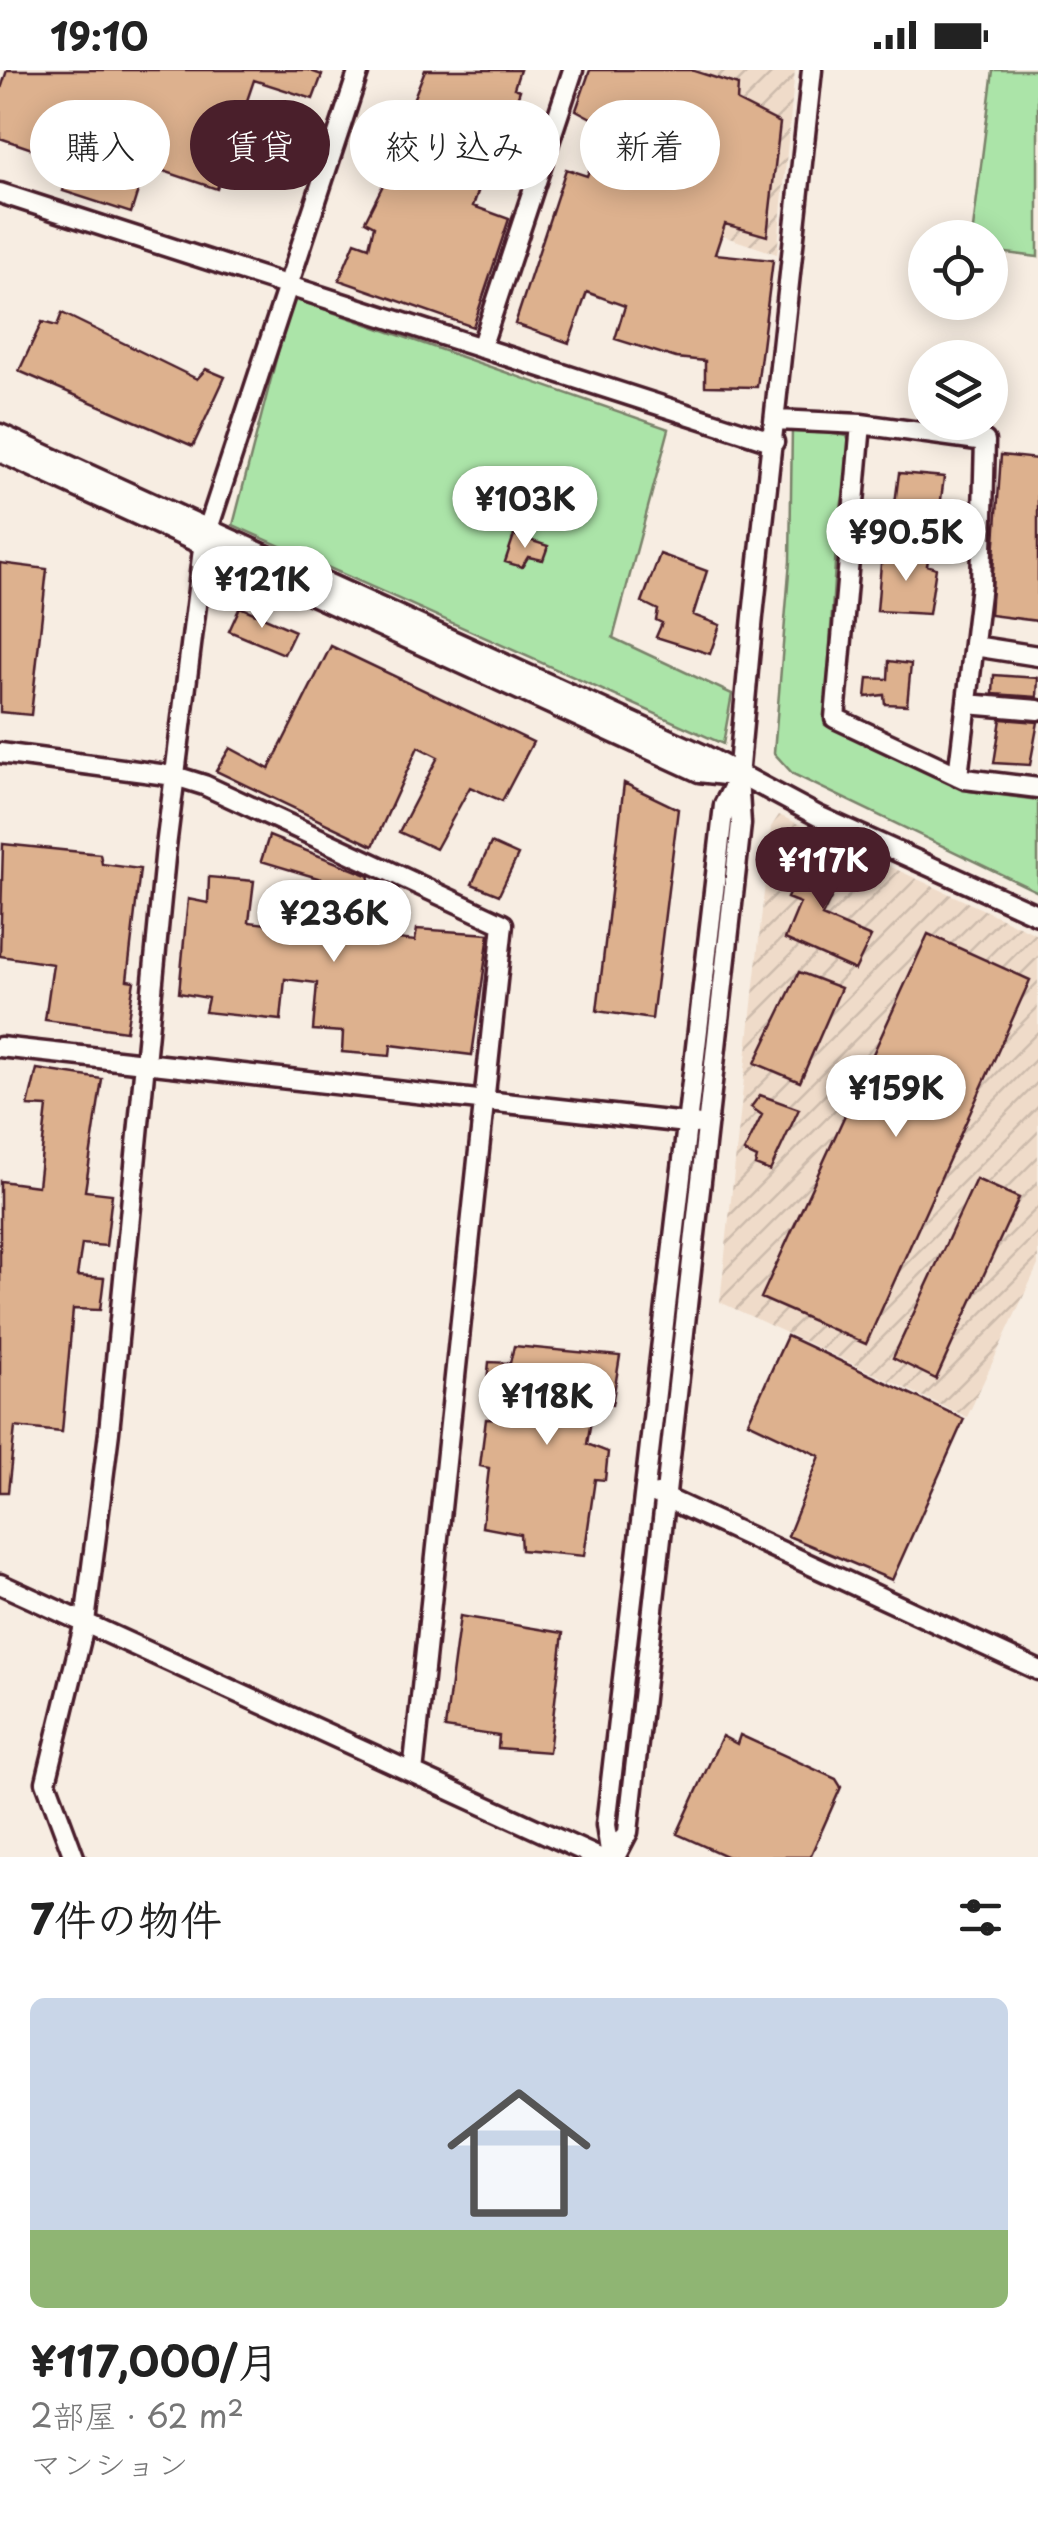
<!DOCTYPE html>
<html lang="ja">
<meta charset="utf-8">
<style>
body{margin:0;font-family:"Playpen Sans","Klee One",sans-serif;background:#f2f2f2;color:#222;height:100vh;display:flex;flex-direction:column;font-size:38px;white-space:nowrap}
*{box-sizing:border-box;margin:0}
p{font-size:32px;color:#767676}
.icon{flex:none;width:55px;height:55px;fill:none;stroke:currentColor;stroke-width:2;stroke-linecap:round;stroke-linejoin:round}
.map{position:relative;height:1787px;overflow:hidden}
.panel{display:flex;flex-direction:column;background:#fff;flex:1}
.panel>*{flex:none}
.top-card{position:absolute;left:30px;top:30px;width:980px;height:90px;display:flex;gap:20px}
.controls{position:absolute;left:908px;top:150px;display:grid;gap:20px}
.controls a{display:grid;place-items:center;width:100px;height:100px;border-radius:50%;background:#fff;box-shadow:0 5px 25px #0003;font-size:50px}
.price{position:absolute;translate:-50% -85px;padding:0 22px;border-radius:35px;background:#fff;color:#222;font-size:32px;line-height:65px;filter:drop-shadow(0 2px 5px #0008)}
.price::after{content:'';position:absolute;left:50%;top:60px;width:30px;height:22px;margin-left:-15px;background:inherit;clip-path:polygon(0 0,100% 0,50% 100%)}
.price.on{background:#4a1f2b;color:#fff}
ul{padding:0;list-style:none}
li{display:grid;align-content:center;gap:20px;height:530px;padding:0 30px}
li+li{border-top:2px solid #e0e0e0}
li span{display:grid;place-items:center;height:310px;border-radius:15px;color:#555}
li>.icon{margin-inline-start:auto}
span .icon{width:180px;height:180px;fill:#fffc;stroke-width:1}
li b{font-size:42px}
h2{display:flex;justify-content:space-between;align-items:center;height:120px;padding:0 30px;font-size:42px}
.pill{padding:0 35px;border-radius:45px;background:#fff;box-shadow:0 5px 25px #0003;font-size:35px;line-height:90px}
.pill.on{background:#4a1f2b;color:#fff}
.status{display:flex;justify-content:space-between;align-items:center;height:70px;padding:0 50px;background:#fff;direction:ltr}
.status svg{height:28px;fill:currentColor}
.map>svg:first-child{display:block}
</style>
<div class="status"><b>19:10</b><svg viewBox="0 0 49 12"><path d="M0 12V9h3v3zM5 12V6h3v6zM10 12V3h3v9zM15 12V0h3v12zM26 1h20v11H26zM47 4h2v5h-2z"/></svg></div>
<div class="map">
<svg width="1038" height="1787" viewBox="0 0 1038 1787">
<defs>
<pattern id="industrial-furrows" width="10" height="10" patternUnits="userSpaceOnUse" patternTransform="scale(2.5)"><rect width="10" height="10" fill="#efdbc9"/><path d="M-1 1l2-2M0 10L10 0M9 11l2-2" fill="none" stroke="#cebcad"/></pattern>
</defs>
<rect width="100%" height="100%" fill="#f7ede2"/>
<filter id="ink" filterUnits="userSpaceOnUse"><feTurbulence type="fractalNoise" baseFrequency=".01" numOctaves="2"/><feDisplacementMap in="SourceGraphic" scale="20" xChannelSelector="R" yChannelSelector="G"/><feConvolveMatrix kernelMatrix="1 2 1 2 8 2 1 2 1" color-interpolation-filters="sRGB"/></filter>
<g filter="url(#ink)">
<!-- industrial -->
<path fill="url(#industrial-furrows)" d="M680,0H795L777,184L635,137Z
M779,745L1038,865V1195L967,1347L720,1232L771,757Z"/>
<!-- green -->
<path fill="#abe4a8" stroke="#7a826a" stroke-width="2.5" d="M993,0H1038V187L990,181V168L972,167Z
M292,228L669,359L613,568L732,624L723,674L233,455Z
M792,358L847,366L851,378L837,462L825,655L969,721L1038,730V822L793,704L774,683L790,491Z"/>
<!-- building -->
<path fill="#ddb18e" stroke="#4a1f2b" stroke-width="2.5" d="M7,0H308L322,5L313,29L254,10L217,119L146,95L131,143L63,121L73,93L0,68V22Z
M425,0H520L514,18L520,20L503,71L531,81L520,113L485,102L473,136L509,149L473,257L339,210L355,172L369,177L374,156L365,151L390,101L372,94L392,34L409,40Z
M590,0H691L738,15L737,31L780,53L767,166L725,154L715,184L773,190L757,317L705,316V291L676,288L615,269L625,236L587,222L569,273L515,254L566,99L587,106L606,56L576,40Z
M62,243L197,309L206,299L225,307L193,376L19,301L42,252L57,256Z
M1001,385L1038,389V551L990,545Z
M899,403L944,407L939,445L894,441Z
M514,465L548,476L543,490L528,487L522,497L505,492Z
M882,482L929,486L927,495L936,498L929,544L877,541Z
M660,484L707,501L693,545L720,555L710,584L656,567L662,553L656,550L658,540L642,532Z
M0,493L47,499L31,645L0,642Z
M240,537L295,561L284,584L229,561Z
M331,576L533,672L502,731L470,717L436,779L399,762L438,687L418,677L373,776L216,701L230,678L269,699Z
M889,591L911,594L907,635L885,634L884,625L866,627L868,608L888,609Z
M994,605L1038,608L1037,627L993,624Z
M1001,649L1038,652L1030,695L994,693Z
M624,713L678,739L652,949L597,941Z
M269,766L370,806L352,864L415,871L417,859L489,864L472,985L391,975L390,986L342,982L343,962L313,960L317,913L285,909L281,950L205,942L208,928L179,923L188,829L208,833L209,807L254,811L249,852L309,859L321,818H330L331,812L261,791Z
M491,773L518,785L499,825L472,814Z
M3,774L100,784L102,794L140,799L127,910L134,911L126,961L45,950L53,894L0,886Z
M811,775L848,794L822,846L871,867L855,900L785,869L800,833L787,828Z
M928,864L1030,910L866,1274L761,1228Z
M799,902L841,918L800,1012L755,993Z
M37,999L102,1009L85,1121L112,1124L106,1176L82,1174L77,1206L104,1208L100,1240L73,1239L62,1362L15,1357L8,1422H0V1111L38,1116L47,1037L28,1036Z
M760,1025L799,1039L770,1101L755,1095L757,1088L744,1082L762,1045L751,1037Z
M976,1109L1019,1128L936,1309L893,1288Z
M787,1266L964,1349L892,1510L788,1466L820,1386L748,1352Z
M514,1276L620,1286L612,1335L594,1333L587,1374L608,1382L605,1410L595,1409L584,1486L521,1480L520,1464L482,1457L489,1398L480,1396L486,1349L530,1351L544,1327L486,1321L489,1292L510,1293Z
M460,1546L563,1563L549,1682L498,1678L499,1666L445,1658Z
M740,1665L836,1709L841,1717L810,1787H728L677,1764L722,1666L737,1674Z"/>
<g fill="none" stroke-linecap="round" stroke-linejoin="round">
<defs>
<path id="minor" d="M0,123L774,372
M481,278L573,0
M777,350L861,354L835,648L965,709L1038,718
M861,354L985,371L981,515L958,706
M0,364L704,685L818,746L1038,845
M0,382L699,702L733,706
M974,576L1038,586
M967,634L1038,640
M0,683L175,706L204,715L503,854L413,1703
M0,977L695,1054
M657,1424L1038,1600
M0,1514L597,1787
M74,1787L46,1712L85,1552L109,1362L166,777L204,471L359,0
M611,1787L606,1755L724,735L738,708
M615,1787L628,1762L741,754L738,707L753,546L812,0"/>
</defs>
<!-- minor casing -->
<use href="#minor" stroke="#4a1f2b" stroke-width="25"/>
<!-- minor -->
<use href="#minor" stroke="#fdfcf7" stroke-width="18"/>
</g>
</g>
</svg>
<div class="controls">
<a><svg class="icon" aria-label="locate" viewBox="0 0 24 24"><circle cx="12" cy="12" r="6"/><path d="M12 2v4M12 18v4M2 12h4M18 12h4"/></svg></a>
<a><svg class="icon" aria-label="layers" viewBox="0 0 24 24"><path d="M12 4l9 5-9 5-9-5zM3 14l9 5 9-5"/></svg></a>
</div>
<b class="price" style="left:525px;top:481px">¥103K</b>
<b class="price" style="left:906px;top:514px">¥90.5K</b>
<b class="price" style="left:262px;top:561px">¥121K</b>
<b class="price on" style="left:823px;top:842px">¥117K</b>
<b class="price" style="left:334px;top:895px">¥236K</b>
<b class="price" style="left:896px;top:1070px">¥159K</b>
<b class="price" style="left:547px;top:1378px">¥118K</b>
<div class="top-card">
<a class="pill">購入</a>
<a class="pill on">賃貸</a>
<a class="pill">絞り込み</a>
<a class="pill">新着</a>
</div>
</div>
<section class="panel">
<h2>7件の物件<svg class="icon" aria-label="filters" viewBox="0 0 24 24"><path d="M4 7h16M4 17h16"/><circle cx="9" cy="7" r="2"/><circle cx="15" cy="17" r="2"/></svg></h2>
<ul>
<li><span style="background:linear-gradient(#c9d6e8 75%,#8fb573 0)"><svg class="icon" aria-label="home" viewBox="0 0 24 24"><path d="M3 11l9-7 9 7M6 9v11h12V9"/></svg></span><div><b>¥117,000/月</b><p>2部屋 · 62 m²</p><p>マンション</p></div></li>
</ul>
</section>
